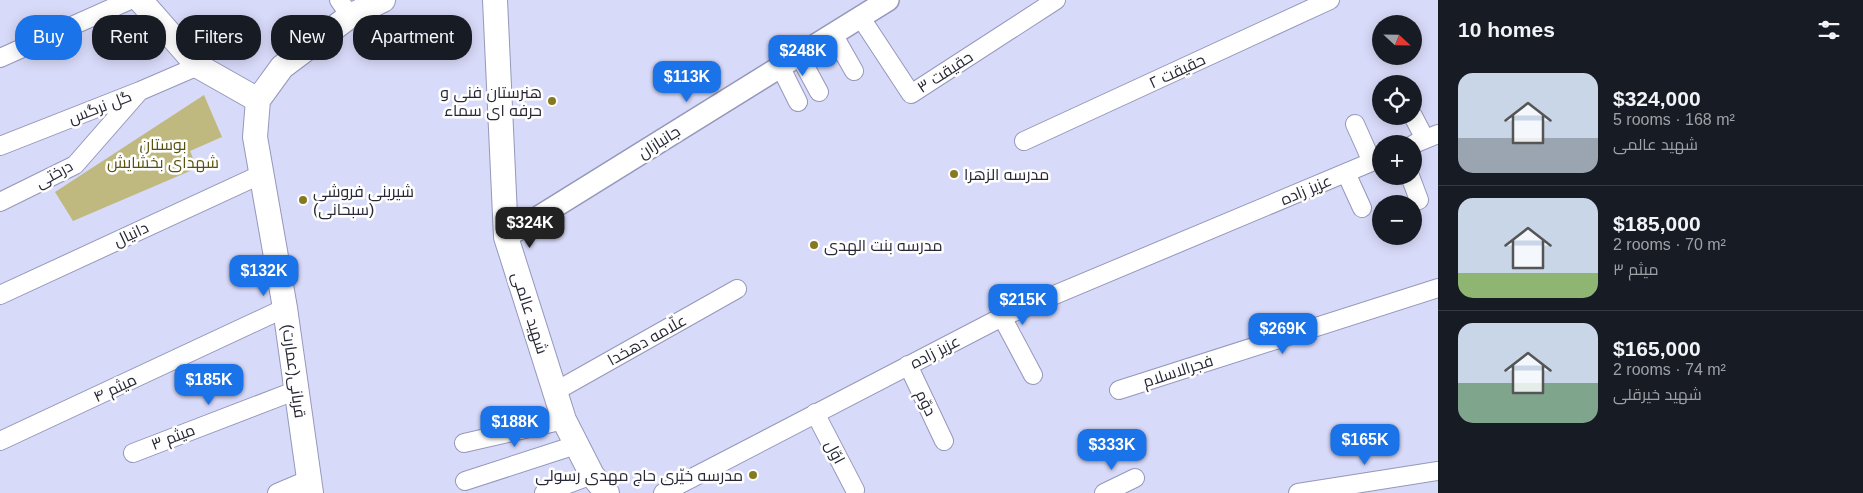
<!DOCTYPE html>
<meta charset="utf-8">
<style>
body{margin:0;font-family:Arial,Cairo,sans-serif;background:#20242c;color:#f1f3f6;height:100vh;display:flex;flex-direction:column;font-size:19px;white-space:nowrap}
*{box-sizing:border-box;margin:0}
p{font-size:16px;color:#9ea1a6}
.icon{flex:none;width:28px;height:28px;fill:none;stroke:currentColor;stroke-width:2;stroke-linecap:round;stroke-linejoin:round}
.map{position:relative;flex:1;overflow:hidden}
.side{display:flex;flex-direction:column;background:#171b24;width:425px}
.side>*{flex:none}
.banner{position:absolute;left:15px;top:15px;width:475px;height:45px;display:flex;gap:10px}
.needle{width:32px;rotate:112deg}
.controls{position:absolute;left:1372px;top:15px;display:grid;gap:10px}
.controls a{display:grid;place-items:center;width:50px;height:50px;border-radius:50%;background:#171b24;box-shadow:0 2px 12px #0003;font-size:25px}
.price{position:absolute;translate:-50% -42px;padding:0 11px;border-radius:10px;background:#1a73e8;color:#fff;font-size:16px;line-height:32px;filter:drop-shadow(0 1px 2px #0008)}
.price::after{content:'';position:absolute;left:50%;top:30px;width:15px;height:11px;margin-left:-8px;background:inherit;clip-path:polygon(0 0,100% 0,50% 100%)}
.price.on{background:#222;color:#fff}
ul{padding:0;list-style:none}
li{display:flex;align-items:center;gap:15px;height:125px;padding:0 20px}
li+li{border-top:1px solid #363941}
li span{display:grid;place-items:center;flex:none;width:140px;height:100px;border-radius:15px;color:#555}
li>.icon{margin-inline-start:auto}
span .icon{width:60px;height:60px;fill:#fffc;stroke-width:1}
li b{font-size:21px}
h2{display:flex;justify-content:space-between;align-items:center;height:60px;padding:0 20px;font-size:21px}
.pill{padding:0 18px;border-radius:20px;background:#171b24;box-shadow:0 2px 12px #0003;font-size:18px;line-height:45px}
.pill.on{background:#1a73e8;color:#fff}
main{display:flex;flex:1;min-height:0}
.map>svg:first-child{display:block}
</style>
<main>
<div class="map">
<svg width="1438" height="493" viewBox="0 0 1438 493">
<rect width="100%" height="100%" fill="#d8daf9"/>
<!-- green -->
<path fill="#bfb980" d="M204,95L222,137L190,151L197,168L73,221L55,192Z"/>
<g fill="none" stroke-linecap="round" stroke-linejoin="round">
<defs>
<path id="minor" d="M339,0L350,16
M861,18L911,94L1056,0
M833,34L854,71
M799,55L819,92
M0,58L130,0
M780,66L798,102
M1413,116L1425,139
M1355,124L1372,162
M1024,141L1330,0
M1414,144L1438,134
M0,146L140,91L198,66
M1346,173L1362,208
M1410,176L1419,200
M0,202L75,165L138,93
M0,295L262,174
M1002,317L1033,375
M908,365L944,441
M1119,390L1438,288
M556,391L737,289
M815,413L855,490
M0,441L285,308
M464,443L564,420
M133,453L297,390
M465,481L576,445
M277,493L310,479
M544,493L592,475
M663,493L1002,317L1381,158
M1104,493L1135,478
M1298,493L1438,471"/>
<path id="tertiary" d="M506,237L888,0"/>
<path id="secondary" d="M140,0L198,66L258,100
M495,0L506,237L564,420L592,475L607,493
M258,100L255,137L285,308L311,493
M258,100L282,67L350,16L383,0"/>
</defs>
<!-- minor casing -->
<use href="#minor" stroke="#9597bb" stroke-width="20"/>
<!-- tertiary casing -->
<use href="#tertiary" stroke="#9597bb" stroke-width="24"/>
<!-- secondary casing -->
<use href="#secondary" stroke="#9597bb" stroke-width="26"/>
<!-- minor -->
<use href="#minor" stroke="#fff" stroke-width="18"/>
<!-- tertiary -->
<use href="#tertiary" stroke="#fff" stroke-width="21"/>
<!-- secondary -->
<use href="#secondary" stroke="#fff" stroke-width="24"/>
</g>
<!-- markers -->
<g fill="#857a20" stroke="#fefefe" stroke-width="2">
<circle cx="552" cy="101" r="5"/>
<circle cx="954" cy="174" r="5"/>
<circle cx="303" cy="200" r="5"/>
<circle cx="814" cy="245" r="5"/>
<circle cx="753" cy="475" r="5"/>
</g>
<g text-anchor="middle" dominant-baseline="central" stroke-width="5" stroke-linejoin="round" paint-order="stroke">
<!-- street labels -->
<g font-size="16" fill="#272735" stroke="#fefefe">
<text transform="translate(1177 71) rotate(-25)">حقیقت ۲</text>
<text transform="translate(945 72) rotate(-33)">حقیقت ۳</text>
<text transform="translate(100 107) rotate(-21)">گل نرگس</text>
<text transform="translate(659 142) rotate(-32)">جانبازان</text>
<text transform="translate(54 174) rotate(-29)">درختی</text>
<text transform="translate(1306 190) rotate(-23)">عزیز زاده</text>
<text transform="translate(131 234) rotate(-25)">دانیال</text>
<text transform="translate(530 313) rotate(72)">شهید عالمی</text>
<text transform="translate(647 340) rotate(-29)">علّامه دهخدا</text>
<text transform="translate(935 352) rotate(-27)">عزیز زاده</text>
<text transform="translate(294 371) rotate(82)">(عمارت)قربانی</text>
<text transform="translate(1178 371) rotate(-18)">فجرالاسلام</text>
<text transform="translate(115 388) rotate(-25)">میثم ۴</text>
<text transform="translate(926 403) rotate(64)">دوّم</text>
<text transform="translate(173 437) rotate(-21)">میثم ۳</text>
<text transform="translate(835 452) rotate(62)">اوّل</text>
</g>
<!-- poi labels -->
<g font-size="16" fill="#272735" stroke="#fefefe" text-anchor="start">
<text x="542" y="92" text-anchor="end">هنرستان فنی و<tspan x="542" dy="18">حرفه ای سماء</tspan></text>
<text x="964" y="174">مدرسه الزهرا</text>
<text x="313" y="191">شیرینی فروشی<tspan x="313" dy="18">(سبحانی)</tspan></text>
<text x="824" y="245">مدرسه بنت الهدی</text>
<text x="743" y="475" text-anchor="end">مدرسه خیّری حاج مهدی رسولی</text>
</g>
<!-- park labels -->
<g font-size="16" fill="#59510e" stroke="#fefefe">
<text x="163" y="144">بوستان<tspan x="163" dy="18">شهدای بخشایش</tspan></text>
</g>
</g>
</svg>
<div class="controls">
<a><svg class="needle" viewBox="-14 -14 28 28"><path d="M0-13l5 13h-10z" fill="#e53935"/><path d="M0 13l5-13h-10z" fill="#9ea1a6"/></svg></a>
<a><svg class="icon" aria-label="locate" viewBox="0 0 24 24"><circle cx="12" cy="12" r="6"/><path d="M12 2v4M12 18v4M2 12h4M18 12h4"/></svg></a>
<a>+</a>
<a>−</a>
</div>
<b class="price" style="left:803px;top:77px">$248K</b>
<b class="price" style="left:687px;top:103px">$113K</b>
<b class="price on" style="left:530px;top:249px">$324K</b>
<b class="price" style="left:264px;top:297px">$132K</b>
<b class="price" style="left:1023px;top:326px">$215K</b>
<b class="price" style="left:1283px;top:355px">$269K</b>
<b class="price" style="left:209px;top:406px">$185K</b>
<b class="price" style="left:515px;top:448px">$188K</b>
<b class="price" style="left:1365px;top:466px">$165K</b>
<b class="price" style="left:1112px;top:471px">$333K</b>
<div class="banner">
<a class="pill on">Buy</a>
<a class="pill">Rent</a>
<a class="pill">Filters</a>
<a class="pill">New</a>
<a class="pill">Apartment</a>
</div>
</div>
<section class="side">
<h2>10 homes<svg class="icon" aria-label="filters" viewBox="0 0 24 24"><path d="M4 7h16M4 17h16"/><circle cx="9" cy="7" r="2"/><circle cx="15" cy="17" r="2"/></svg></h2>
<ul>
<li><span style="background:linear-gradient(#c9d6e8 65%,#9aa5b1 0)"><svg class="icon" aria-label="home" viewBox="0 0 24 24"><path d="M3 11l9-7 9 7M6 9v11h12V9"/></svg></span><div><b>$324,000</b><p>5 rooms · 168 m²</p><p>شهید عالمی</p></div></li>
<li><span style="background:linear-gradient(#c9d6e8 75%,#8fb573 0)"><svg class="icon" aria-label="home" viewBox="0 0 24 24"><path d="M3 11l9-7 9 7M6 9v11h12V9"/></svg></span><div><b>$185,000</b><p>2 rooms · 70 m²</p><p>میثم ۳</p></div></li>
<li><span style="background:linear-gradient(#c9d6e8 60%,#7fa58c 0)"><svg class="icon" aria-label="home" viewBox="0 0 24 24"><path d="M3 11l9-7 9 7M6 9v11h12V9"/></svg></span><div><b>$165,000</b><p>2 rooms · 74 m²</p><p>شهید خیرقلی</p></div></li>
</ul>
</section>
</main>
